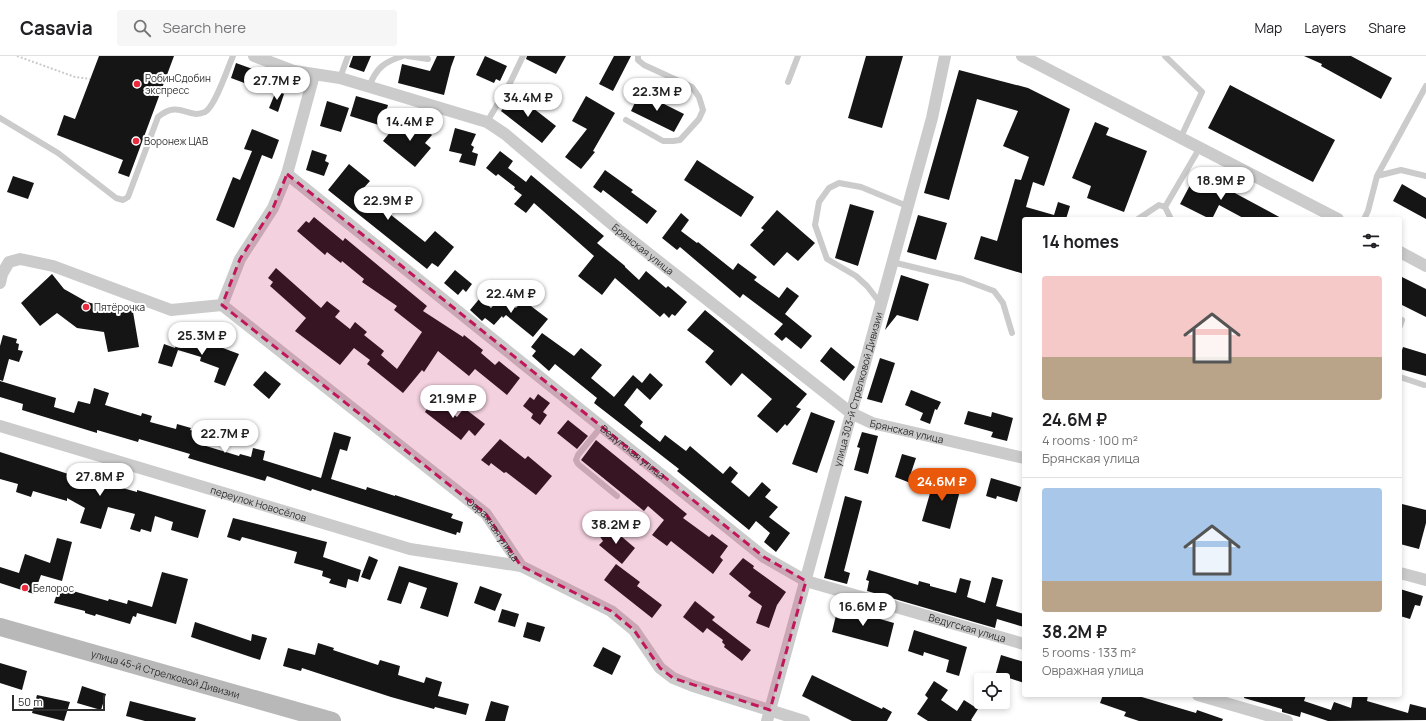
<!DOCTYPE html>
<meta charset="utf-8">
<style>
body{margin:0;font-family:Manrope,sans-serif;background:#f6f6f6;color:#202124;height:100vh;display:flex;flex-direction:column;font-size:15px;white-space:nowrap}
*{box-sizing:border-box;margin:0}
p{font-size:13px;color:#757577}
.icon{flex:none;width:22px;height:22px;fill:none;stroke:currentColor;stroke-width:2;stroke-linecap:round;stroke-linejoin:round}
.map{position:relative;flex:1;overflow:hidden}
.sheet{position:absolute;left:1022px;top:161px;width:380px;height:480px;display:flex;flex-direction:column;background:#fff;border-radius:4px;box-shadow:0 2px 6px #0003}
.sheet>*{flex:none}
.controls{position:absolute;left:974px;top:617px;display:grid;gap:8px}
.controls a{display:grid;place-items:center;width:36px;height:36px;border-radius:4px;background:#fff;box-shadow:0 2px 6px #0003;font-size:20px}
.scale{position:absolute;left:12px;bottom:10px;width:93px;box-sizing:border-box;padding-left:4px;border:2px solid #2e2e2e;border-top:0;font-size:11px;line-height:14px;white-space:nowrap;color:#2e2e2e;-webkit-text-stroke:3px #fff;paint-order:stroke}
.price{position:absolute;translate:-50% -34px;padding:0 9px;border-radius:14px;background:#fff;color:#222;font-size:13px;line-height:26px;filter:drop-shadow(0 1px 2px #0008)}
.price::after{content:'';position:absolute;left:50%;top:24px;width:12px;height:9px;margin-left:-6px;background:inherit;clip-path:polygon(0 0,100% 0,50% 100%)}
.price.selected{background:#ea580c;color:#fff}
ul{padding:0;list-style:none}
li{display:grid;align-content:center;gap:8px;height:212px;padding:0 20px}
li+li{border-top:1px solid #e0e0e0}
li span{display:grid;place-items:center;height:124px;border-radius:4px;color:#555}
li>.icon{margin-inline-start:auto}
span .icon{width:72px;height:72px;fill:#fffc;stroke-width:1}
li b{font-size:17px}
h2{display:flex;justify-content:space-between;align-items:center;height:48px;padding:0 20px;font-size:17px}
header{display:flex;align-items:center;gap:24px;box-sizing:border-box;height:56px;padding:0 20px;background:#fff;border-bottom:1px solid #e0e0e0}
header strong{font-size:19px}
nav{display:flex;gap:22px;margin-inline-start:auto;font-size:14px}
.search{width:280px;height:36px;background:#f6f6f6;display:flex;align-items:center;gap:10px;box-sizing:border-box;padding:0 14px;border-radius:4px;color:#757577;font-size:15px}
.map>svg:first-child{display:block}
</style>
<header>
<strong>Casavia</strong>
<div class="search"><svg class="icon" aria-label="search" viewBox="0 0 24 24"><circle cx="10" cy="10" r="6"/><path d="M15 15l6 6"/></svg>Search here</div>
<nav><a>Map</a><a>Layers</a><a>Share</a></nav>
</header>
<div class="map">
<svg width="1426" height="665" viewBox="0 0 1426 665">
<rect width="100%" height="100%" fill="#fff"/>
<!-- building -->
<path fill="#151515" d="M99,0H174L129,121L118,117L123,104L57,79L64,59L75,63Z
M353,0H371L364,16L349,11Z
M437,0H455L451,11L444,39L398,27L402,8L430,15Z
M485,0L507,10L500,25L496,23L494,27L476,19Z
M527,0H566L556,18L526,3Z
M614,0H631L613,35L599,28Z
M866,0H903L882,72L848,62Z
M1304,0H1351L1392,22L1381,43L1321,10L1322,8Z
M236,7L261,16L255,31L231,22Z
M959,14L1028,32L1070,53L1044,130L1033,126L1026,151L1054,159L1058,146L1070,150L1066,163H1024V218L974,203L981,180L997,185L1015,123L1021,124L1029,101L1003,90L1018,55L977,43L949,144L924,137Z
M1230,29L1335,84L1313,126L1208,72Z
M276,35L284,38L278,56L269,52Z
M640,36L684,58L674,76L631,55Z
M515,38L556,70L542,87L501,55Z
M356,40L388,49L382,70L350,60Z
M586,40L615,57L593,95L595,96L581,113L565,101L587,73L572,65Z
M327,45L349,52L341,76L320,70Z
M399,65L405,70L408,66L415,71L420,65L428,72L426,74L432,79L425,87L431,92L415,111L383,85Z
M1095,66L1109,72L1106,79L1147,95L1124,156L1087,142L1091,130L1072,122Z
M455,72L476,78L471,89L474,91L472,96L478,98L475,110L459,106L462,98L449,95Z
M252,73L279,84L272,103L262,99L234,172L216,164L233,121L240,124L252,95L244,93Z
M312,94L327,99L325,105L329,107L324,120L306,114Z
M500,95L513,105L508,112L526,126L531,119L604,180L597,187L625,210V211L639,224L646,215L666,232L668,230L687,246L675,260L672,258L669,262L664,257L660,261L615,222L602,239L578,220L594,200L534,147L526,157L514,148L522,139L514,133L515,131L498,118L496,120L486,112Z
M697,104L754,141L741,161L684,124Z
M349,108L370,125L361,135L425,186L435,175L454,191L438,211L432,207L427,213L328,134Z
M605,114L633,134L631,136L657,155L647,168L603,134L601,137L593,131Z
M1196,118L1231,135L1283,163H1245L1219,149L1212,163H1210L1180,148Z
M13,120L34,127L28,143L7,136Z
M1402,128L1426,142V163L1393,145Z
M850,148L874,155L858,210L835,202Z
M777,154L815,187L798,205L787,196L774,210L750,189L764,174L761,172Z
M681,157L689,164L681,175L697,187L698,186L733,214L738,207L757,221L754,224L779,242L787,231L799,240L785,258L812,280L801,293L786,281L782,285L774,278L783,268L743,238L740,242L680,191L677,194L662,182Z
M918,159L947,167L936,204L907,196Z
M314,161L343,185L345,182L427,250L423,255L463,281L464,279L483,294L481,297L495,309L499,305L520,322L507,339L475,313L469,320L438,295L424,316L422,314L403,337L367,308L370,304L354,292L340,309L295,275L306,262L270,230L273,226L268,222L276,212L321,252L327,245L340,255L335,261L350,273L355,266L367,276L364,279L384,295L381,299L397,313L422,276L394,254L397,250L362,226L364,223L342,205L341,207L327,196L325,199L297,175L306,165L309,167Z
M455,214L472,228L466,236L463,233L458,239L444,227Z
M52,218L64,233L87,246L114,253L132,250L139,291L108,296L104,276L77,272L57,257L40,270L21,247Z
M901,219L929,228L918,265L897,259L885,274Z
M1400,220L1426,233V261L1400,248Z
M502,240L516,252L523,244L548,263L533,281L506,259L503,262L502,260L494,269L485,262L482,265L470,254L480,242L491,252Z
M705,254L807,338L796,351L801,353L787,370L785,368L777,377L757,360L772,343L742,317L731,330L705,306L714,295L687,274Z
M180,276L239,298L225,330L214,326L219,312L200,305L201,301L178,294L172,311L158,307L164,288L175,292Z
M542,277L574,300L581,292L602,309L591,322L614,341L633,319L642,327L650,317L663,329L650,344L637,332L624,349L643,366L640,370L660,386L665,379L686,395L690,390L723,418L730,410L738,417L731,426L749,441L762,426L771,434L765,441L778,451L769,461L790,477L776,496L764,486L770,477L756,465L749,474L677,415L679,413L594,347L597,342L555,308L549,315L532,300L536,295L531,291Z
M3,279L17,283L16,287L19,288L18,294L23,295L19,306L9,303L3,325L0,324V290Z
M831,291L855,311L844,325L820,305Z
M1403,291L1426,298V320L1400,313V300Z
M880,302L895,307L882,347L867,343Z
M265,315L281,328L269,343L253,329Z
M0,325L56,342L54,351L74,357L78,345L90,348L94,332L109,337L105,349L141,360L142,357L152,360L150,366L176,373L177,368L191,372L190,374L209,380L206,390L239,400L240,398L251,401L253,392L265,395L263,404L321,422L334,376L351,381L347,395L340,393L331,423L366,434L367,431L395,440V439L453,458L451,462L463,466L460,477L457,476L456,479L312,433L311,435L267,420L265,425L188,402L190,398L139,383L138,386L97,374V377L22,354L23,348L0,341Z
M911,334L941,346L937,354L935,353L930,368L920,364L923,357L905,349Z
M538,338L550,347L543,356L547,359L540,369L531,362L533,358L523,350L530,341L534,344Z
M429,339L457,361L464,352L485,368L475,380L469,374L461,384L425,356L428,351L423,347Z
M968,355L991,361L992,356L1013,362L1007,385L991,381L993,376L964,368Z
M811,356L835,365L817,417L792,408Z
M568,364L588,380L577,393L557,377Z
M862,376L878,380L868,418L854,414L860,392L857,391Z
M500,383L525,403L528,400L552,420L536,439L506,416L504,417L491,407L489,410L481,404Z
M596,384L687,458L683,462L709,481L712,478L728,490L720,501L723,504L713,518L671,485L667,490L652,479L664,464L648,450L644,455L581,404Z
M0,396L90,425V423L137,436V434L206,454L198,482L171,474L173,466L155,460L151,476L141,473L140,476L130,473L135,458L108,451L101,473L80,467L85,452L67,442V445L33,435L31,441L16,436L18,428L0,423Z
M902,398L916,402L911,417L916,418L913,428L895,421Z
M935,420L962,427L950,473L922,465Z
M991,422L1021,431L1017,446L997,440L996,443L986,440Z
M845,440L862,445L844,515L850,517L847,528L824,522Z
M1402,448L1426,454V467L1419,493L1400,488Z
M233,462L327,486L323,501L361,514L358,526L348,523L346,532L329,527L331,523L322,520L323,515L294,507L297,496L242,481L240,485L227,481Z
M608,469L635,492L622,508L599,489L603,485L599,479Z
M57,482L72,486L62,525L41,519L34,538L0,527V511L19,517L25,498L50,507Z
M369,500L378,504L370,524L361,521Z
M743,502L754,510L753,512L786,536L777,549L769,572L756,567L762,550L748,540L751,536L729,518Z
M616,508L640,526L637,530L662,549L652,562L604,524Z
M399,510L458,527L448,561L420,552L427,532L409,526L401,548L387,544Z
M869,514L918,529L919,525L930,528V530L956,537L960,522L971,525L967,541L985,547L992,521L1003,524L996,550L1024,558V571L997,563L995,572L867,535L869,525L866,524Z
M162,516L188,523L176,568L137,557L136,561L133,560L130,568L96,558L95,560L85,557V555L54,547L59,531L108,545L109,543L127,548L128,544L152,551Z
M480,530L502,538L495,555L474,547Z
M1400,533L1423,540L1420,550L1415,549L1410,563L1400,560Z
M695,545L715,561L712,564L751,594L742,605L724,591L725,589L722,586L723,584L707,572L703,577L683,561Z
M838,551L894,567L888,591L832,576Z
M502,553L519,558L515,571L498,566Z
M195,566L251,585L252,578L267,582L260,604L191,581Z
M527,566L545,571L540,586L523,581Z
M914,574L967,591L959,620L946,616L949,604L924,596L923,600L908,595Z
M318,587L334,592L333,594L378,609L380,604L400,610L398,619L424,627L426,621L442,626L438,640L469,648L466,659L435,651L434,653L391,641L302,612L301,615L283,610L288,592L315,599Z
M603,591L621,600L612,619L593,610Z
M1001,599L1024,606V627L1009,622V624H994Z
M0,607L27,615L22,634L0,627Z
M812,619L882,653L883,651L892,656L887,665H852L802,640Z
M934,625L948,634L941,644L957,655L964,644L978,653L971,664L972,665H928L917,658L928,642L925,639Z
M82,630L106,638L101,654L77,647Z
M37,639L70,646L64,665L32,657Z
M1103,639H1135L1196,657L1197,654L1223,663L1222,665H1139L1124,660L1126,656L1100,647Z
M1245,639H1306L1304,645L1331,654L1334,646L1351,652L1353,639H1368L1367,645L1408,657L1410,648L1426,652V664L1328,665L1301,656L1300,661L1282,656V653L1244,642Z
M130,645L196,662L195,665H145L126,660Z
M491,645L509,650L505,665H485Z"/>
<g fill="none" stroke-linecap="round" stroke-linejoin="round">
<!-- path -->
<path stroke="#cbcbcb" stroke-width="2" stroke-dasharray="2 2" stroke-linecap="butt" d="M17,0L75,21L90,23"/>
<!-- service -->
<path stroke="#cbcbcb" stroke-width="6" d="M407,0L428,3
M1165,0L1202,36L1180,83
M340,22L348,0
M788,26L798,0
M369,31C376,12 384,6 403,0
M0,62L58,97L116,142L123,144L128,141L158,61C180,43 187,64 205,56C215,51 228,11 233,0
M626,64L663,85H673L680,84L699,63L703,54L699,41L692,31L644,9L638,4V0
M487,66L511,25L523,0
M1377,120L1426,30
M1165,151L1199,93
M1138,163L1159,149L1165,151L1171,163
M1364,163L1368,155L1377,120L1401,114L1426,120
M892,206L962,223L994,235L1003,247L1012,277
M881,248L867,230L856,220L827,203L815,169L819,146L829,132L839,127L861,131L907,150
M1400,263L1402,264L1400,270
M1400,321L1424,329
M601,371L578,399L576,404L578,408L617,440"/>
<!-- minor -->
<g stroke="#cbcbcb" stroke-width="12">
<path id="s1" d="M254,0L294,15L340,22L487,66L505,78L620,175L851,357L872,367L1024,402"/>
<path d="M1022,0L1338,163"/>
<path id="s2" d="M287,118L764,501L806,525L1024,588"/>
<path d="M1400,196L1426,210"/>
<path d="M0,227L2,218L9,206L20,203L53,210L171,254L222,249L240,203L273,152L287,118L314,19"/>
<path id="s3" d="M222,249L486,458L521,510L611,555L634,574L660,612L673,622L693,630L804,665"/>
<path id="s4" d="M0,370L410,493L521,510"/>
<path d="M1400,517L1426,524"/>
<path d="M1198,639L1287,665"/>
<path id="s5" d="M767,665L932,62L945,0"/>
</g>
<!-- secondary -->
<path stroke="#b8b8b8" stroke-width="18" id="s6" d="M0,571L332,665"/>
</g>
<!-- marked area -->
<path fill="#c2185b" fill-opacity="0.2" stroke="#c2185b" stroke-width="3" stroke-dasharray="8 5" stroke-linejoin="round" d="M287,118L764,501L806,525L770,654L673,622L660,612L634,574L611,555L521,510L486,458L222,249L240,203L273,152Z"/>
<!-- markers -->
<g fill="#ec293d" stroke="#fff" stroke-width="1.5">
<circle cx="137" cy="28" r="4"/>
<circle cx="136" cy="85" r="4"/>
<circle cx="86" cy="251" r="4"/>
<circle cx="25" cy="532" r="4"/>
</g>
<g text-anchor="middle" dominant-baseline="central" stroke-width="4" stroke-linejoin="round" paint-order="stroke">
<!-- poi labels -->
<g font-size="10" fill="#2e2e2e" stroke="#fff" text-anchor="start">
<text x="145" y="22">РобинСдобин<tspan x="145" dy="12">экспресс</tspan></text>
<text x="144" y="85">Воронеж ЦАВ</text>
<text x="94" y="251">Пятёрочка</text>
<text x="33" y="532">Белорос</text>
</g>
<!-- street labels -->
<g font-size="10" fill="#2e2e2e" stroke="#fff">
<text stroke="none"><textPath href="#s1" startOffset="444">Брянская улица</textPath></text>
<text stroke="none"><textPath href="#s5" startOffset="344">улица 303-й Стрелковой Дивизии</textPath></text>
<text stroke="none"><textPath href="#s1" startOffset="768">Брянская улица</textPath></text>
<text stroke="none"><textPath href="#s2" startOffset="444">Ведугская улица</textPath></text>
<text stroke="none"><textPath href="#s4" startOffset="270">переулок Новосёлов</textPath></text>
<text stroke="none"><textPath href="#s3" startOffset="353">Овражная улица</textPath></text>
<text stroke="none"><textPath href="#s2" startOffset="828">Ведугская улица</textPath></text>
<text stroke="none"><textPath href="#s6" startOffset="172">улица 45-й Стрелковой Дивизии</textPath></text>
</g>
</g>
</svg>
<div class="controls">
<a><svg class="icon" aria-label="locate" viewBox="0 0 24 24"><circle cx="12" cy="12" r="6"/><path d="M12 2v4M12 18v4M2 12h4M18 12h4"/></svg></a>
</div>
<div class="scale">50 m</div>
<b class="price" style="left:277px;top:45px">27.7M ₽</b>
<b class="price" style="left:657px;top:56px">22.3M ₽</b>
<b class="price" style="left:528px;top:62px">34.4M ₽</b>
<b class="price" style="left:410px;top:86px">14.4M ₽</b>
<b class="price" style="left:1221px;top:145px">18.9M ₽</b>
<b class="price" style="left:388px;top:165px">22.9M ₽</b>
<b class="price" style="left:511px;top:258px">22.4M ₽</b>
<b class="price" style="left:202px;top:300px">25.3M ₽</b>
<b class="price" style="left:453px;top:363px">21.9M ₽</b>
<b class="price" style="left:225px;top:398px">22.7M ₽</b>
<b class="price" style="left:100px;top:441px">27.8M ₽</b>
<b class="price selected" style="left:942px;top:446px">24.6M ₽</b>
<b class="price" style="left:616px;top:489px">38.2M ₽</b>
<b class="price" style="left:863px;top:571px">16.6M ₽</b>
<section class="sheet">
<h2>14 homes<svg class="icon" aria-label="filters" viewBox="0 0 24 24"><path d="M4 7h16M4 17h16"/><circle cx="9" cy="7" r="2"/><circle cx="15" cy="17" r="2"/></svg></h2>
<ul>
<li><span style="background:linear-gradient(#f6c9c9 65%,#b9a48a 0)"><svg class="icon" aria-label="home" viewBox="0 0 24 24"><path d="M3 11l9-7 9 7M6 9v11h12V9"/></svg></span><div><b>24.6M ₽</b><p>4 rooms · 100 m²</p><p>Брянская улица</p></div></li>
<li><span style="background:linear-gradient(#a9c7e8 75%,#b9a48a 0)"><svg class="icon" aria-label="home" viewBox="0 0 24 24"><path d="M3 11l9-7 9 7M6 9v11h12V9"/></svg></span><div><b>38.2M ₽</b><p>5 rooms · 133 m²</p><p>Овражная улица</p></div></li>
</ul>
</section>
</div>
